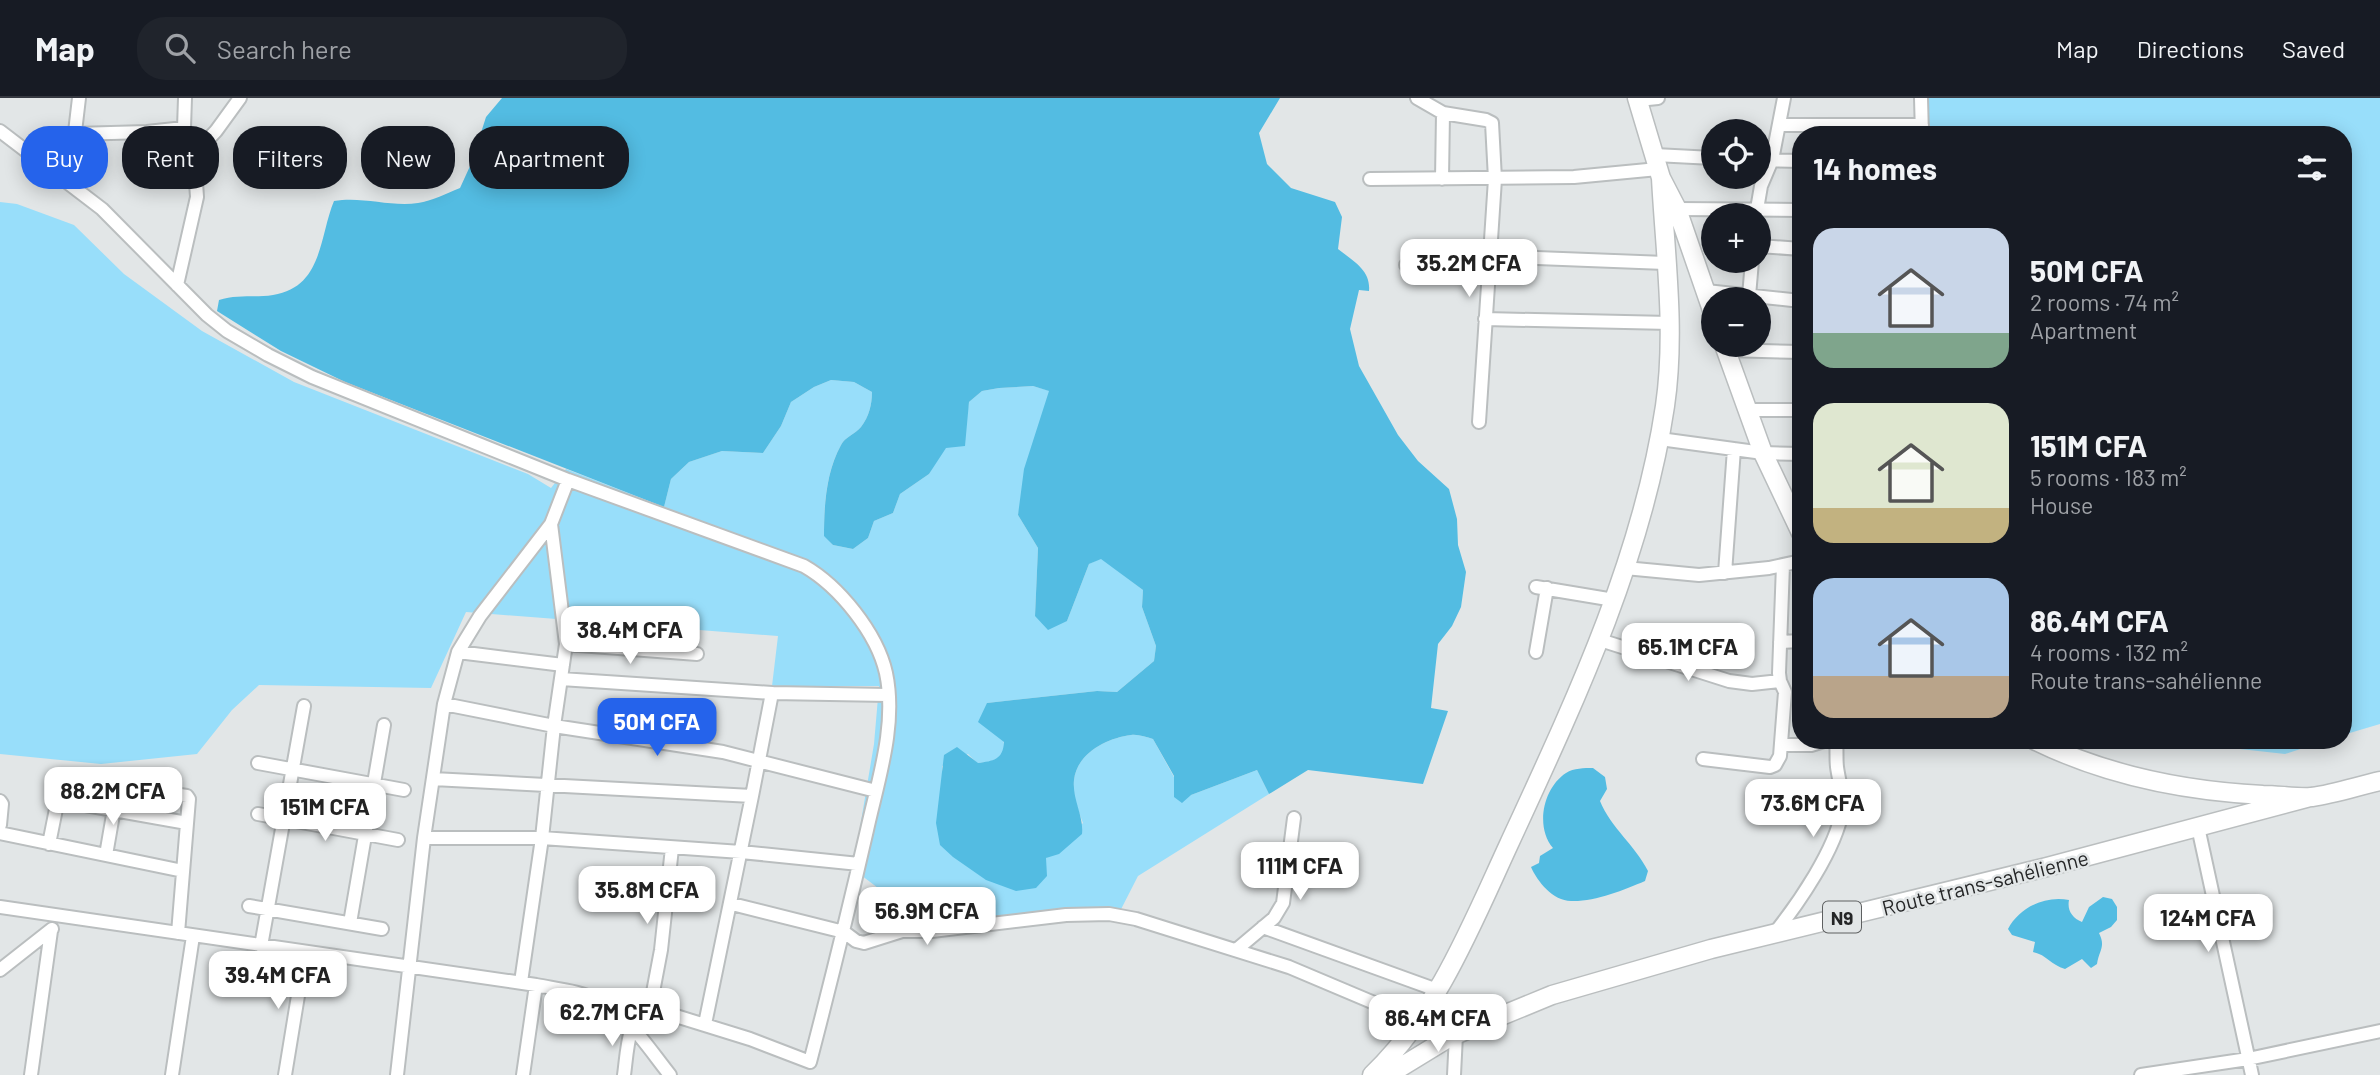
<!DOCTYPE html>
<meta charset="utf-8">
<style>
body{margin:0;font-family:Barlow,sans-serif;background:#20242c;color:#f1f3f6;height:100vh;display:flex;flex-direction:column;font-size:26px;white-space:nowrap}
*{box-sizing:border-box;margin:0}
p{font-size:23px;color:#9ea1a6}
.icon{flex:none;width:38px;height:38px;fill:none;stroke:currentColor;stroke-width:2;stroke-linecap:round;stroke-linejoin:round}
.map{position:relative;flex:1;overflow:hidden}
.panel{position:absolute;left:1792px;top:28px;width:560px;height:623px;display:flex;flex-direction:column;background:#171b24;border-radius:28px;box-shadow:0 4px 18px #0003}
.panel>*{flex:none}
.hud{position:absolute;left:21px;top:28px;width:665px;height:63px;display:flex;gap:14px}
.controls{position:absolute;left:1701px;top:21px;display:grid;gap:14px}
.controls a{display:grid;place-items:center;width:70px;height:70px;border-radius:50%;background:#171b24;box-shadow:0 4px 18px #0003;font-size:35px}
.price{position:absolute;translate:-50% -60px;padding:0 16px;border-radius:14px;background:#fff;color:#222;font-size:23px;line-height:46px;filter:drop-shadow(0 2px 4px #0008)}
.price::after{content:'';position:absolute;left:50%;top:42px;width:21px;height:16px;margin-left:-10px;background:inherit;clip-path:polygon(0 0,100% 0,50% 100%)}
.price.selected{background:#2563eb;color:#fff}
ul{padding:0;list-style:none}
li{display:flex;align-items:center;gap:21px;height:175px;padding:0 21px}
li span{display:grid;place-items:center;flex:none;width:196px;height:140px;border-radius:21px;color:#555}
li>.icon{margin-inline-start:auto}
span .icon{width:84px;height:84px;fill:#fffc;stroke-width:1}
li b{font-size:30px}
h2{display:flex;justify-content:space-between;align-items:center;height:84px;padding:0 21px;font-size:30px}
.pill{padding:0 24px;border-radius:28px;background:#171b24;box-shadow:0 4px 18px #0003;font-size:24px;line-height:63px}
.pill.selected{background:#2563eb;color:#fff}
header{display:flex;align-items:center;gap:42px;box-sizing:border-box;height:98px;padding:0 35px;background:#171b24;border-bottom:2px solid #363941}
header strong{font-size:33px}
nav{display:flex;gap:38px;margin-inline-start:auto;font-size:24px}
.search{width:490px;height:63px;background:#20242c;display:flex;align-items:center;gap:18px;box-sizing:border-box;padding:0 24px;border-radius:28px;color:#9ea1a6;font-size:26px}
.map>svg:first-child{display:block}
</style>
<header>
<strong>Map</strong>
<div class="search"><svg class="icon" aria-label="search" viewBox="0 0 24 24"><circle cx="10" cy="10" r="6"/><path d="M15 15l6 6"/></svg>Search here</div>
<nav><a>Map</a><a>Directions</a><a>Saved</a></nav>
</header>
<div class="map">
<svg width="2380" height="977" viewBox="0 0 2380 977">
<rect width="100%" height="100%" fill="#e2e6e7"/>
<!-- green -->
<path fill="#98defa" d="M1920,0H2380V626L2343,637V37H1922Z
M0,104L17,106L74,127L124,176L202,233L294,284L528,376L551,390L566,371L664,409L671,381L689,364L722,353L763,355L781,328L791,304L814,289L831,282L854,284L872,294C872,306 869,319 861,329C855,336 845,339 841,347C826,374 824,407 824,437L833,447L853,451L868,440L874,423L893,415L900,396L929,376L937,360L966,322L969,304L982,293L999,290L1033,288L1050,293L1018,417L1038,450L1035,518L1067,523L1089,466L1101,460L1143,492L1142,509L1156,548L1154,563L1117,594L1097,593L987,605C993,619 1017,653 995,662C990,664 983,665 977,665L968,656L942,668V685L1046,760L1083,725C1078,712 1072,696 1074,682C1077,655 1107,640 1131,637C1138,636 1146,639 1153,641L1174,679V699L1191,697L1257,672L1269,696L1138,778L1115,823L956,820L907,812L853,771L874,646L879,588H772L778,538L466,514L431,590L259,587L232,612L197,656L101,666L0,656Z
M2159,642H2328L2285,656Z"/>
<!-- water -->
<path fill="#53bce2" d="M502,0H1280L1259,35L1267,66L1291,90L1335,104L1342,119L1338,151C1353,163 1371,172 1369,193L1359,192L1350,231L1359,268L1398,337L1418,363L1449,391L1457,421L1458,447L1466,474L1461,509L1452,528L1438,546L1431,610L1448,613L1423,686L1308,672L1269,696L1257,672L1191,697L1182,705L1174,699V678L1153,641C1146,639 1138,636 1131,637C1107,640 1077,655 1074,682C1072,701 1084,718 1082,736L1059,756L1046,760L1047,778L1036,790L1016,793L986,782L953,759L940,747L936,725L944,657L957,649L978,665C993,663 1003,662 1004,644L978,624L987,605L1097,593L1117,594L1154,563L1156,548L1142,509L1143,492L1101,461L1089,466L1067,523L1048,532L1035,518L1038,450L1018,417L1024,371L1049,293L1033,288L999,290L982,293L969,304L965,348L946,350L929,376L900,396L893,415L874,423L868,440L853,451L833,447L824,438C824,408 826,374 841,347C845,339 855,336 861,329C869,319 872,306 872,294L854,284L831,282L814,289L791,304L781,328L763,355L722,353L689,364L671,381L664,409L345,284L281,253L217,213L219,202C237,196 255,200 273,197C323,189 319,139 334,103C362,98 390,109 418,105C432,103 447,95 460,90L471,66L486,19Z
M1593,670L1605,679L1607,691L1600,703C1611,730 1635,747 1648,773L1645,783C1624,792 1594,804 1571,803C1553,803 1537,783 1531,769L1539,765L1540,758L1553,750C1535,729 1543,690 1566,675C1574,670 1584,670 1593,670Z
M2103,799L2112,801L2117,809V822L2111,829L2099,835C2106,849 2099,852 2097,866L2091,870L2082,861L2065,871C2051,867 2047,857 2033,854L2035,844L2012,837L2008,831C2019,810 2045,797 2069,802C2067,812 2072,820 2082,824L2089,809Z"/>
<g fill="none" stroke-linecap="round" stroke-linejoin="round">
<defs>
<path id="minor" d="M1417,0L1443,15L1486,22L1492,25L1495,81L1479,324
M1921,0L1922,37
M1638,2L1658,0
M1780,27H1922
M0,33L102,111L207,217L227,233L268,257L312,279L568,382L804,468C839,488 877,535 886,575C897,627 878,682 867,732C849,810 830,887 810,964L750,941L650,910C627,915 627,958 624,977
M75,36L147,34L184,30
M194,56L216,33L240,0
M1655,57L1713,60
M1759,62L1801,63
M1370,81L1574,79L1658,71
M1442,81L1443,15
M69,85L79,0
M1677,111L1801,112
M1756,117L1761,88L1772,62L1784,0
M1759,148L1801,151
M1489,158L1665,165
M1406,167H1489
M177,187L197,99L194,56L184,30L185,0
M1706,193L1801,203
M1749,198L1752,163
M1485,221L1670,225
M1726,252L1801,254
M1749,312H1801
M1660,341L1763,355L1801,356
M1625,470L1699,477L1769,470L1801,463
M1725,475L1734,351
M1536,489L1614,502
M1600,542L1729,583L1752,586L1780,583
M1780,544L1801,543
M566,546L697,556
M458,554L480,518L551,426L568,382
M1536,554L1547,490
M561,581L772,595L888,597
M444,606L554,628L723,654L876,693
M1781,647H1811L1827,642
M1703,661L1770,669L1775,667L1780,658L1785,594L1780,583L1779,575L1783,467
M258,665L404,692
M433,681L752,698L772,595
M0,703L2,706L0,727
M258,716L398,742
M2198,729L2252,977
M0,735L183,773
M424,740H542L741,754L859,766
M49,746L57,706L63,703L187,725
M106,757L118,688L187,698L189,701L178,835
M732,806L844,834L856,843L864,845L902,833H932L1066,817L1109,816L1136,821L1289,869L1417,923
M249,808L382,831
M0,809L536,887C556,891 581,893 599,903C629,918 649,951 670,977
M350,825L384,627
M1263,829L1437,892
M1774,836C1798,806 1836,751 1842,713C1844,698 1839,684 1837,669C1836,661 1837,651 1836,642
M261,848L304,608
M1236,852L1274,820L1283,805L1294,720
M0,872L52,831
M521,884L542,740L554,628L566,546L551,426
M650,910L661,852L672,750
M705,926L752,698
M31,977L51,833
M172,977L193,838
M285,977L305,855
M397,977L424,740L444,606L458,554L563,567
M523,977L536,887
M1454,977L1456,937
M2141,977L2248,961L2380,933"/>
<path id="highway" d="M1637,0L1661,80L1677,111L1713,215
M1724,247L1763,355L1801,435
M2034,642C2105,677 2184,693 2263,697C2279,697 2296,700 2312,699C2334,696 2358,688 2380,683
M1372,977C1437,915 1472,826 1509,746C1574,605 1642,462 1665,308C1676,233 1665,155 1661,80
M1388,977L1450,939L1552,897L1711,851L2047,769L2310,699"/>
</defs>
<!-- minor casing -->
<use href="#minor" stroke="#babebf" stroke-width="16"/>
<!-- highway casing -->
<use href="#highway" stroke="#babebf" stroke-width="21"/>
<!-- minor -->
<use href="#minor" stroke="#fff" stroke-width="12"/>
<!-- highway -->
<use href="#highway" stroke="#fff" stroke-width="18"/>
</g>
<g text-anchor="middle" dominant-baseline="central" stroke-width="5" stroke-linejoin="round" paint-order="stroke">
<!-- shield labels -->
<rect fill="#e2e6e7" stroke="#5e6061" stroke-width="2" x="1823" y="803.5" width="38" height="31" rx="5"/>
<g font-size="19" font-weight="bold" fill="#252627">
<text x="1842" y="819">N9</text>
</g>
<!-- street labels -->
<g font-size="21" fill="#252627" stroke="#e2e6e7">
<text transform="translate(1985 784) rotate(-14)">Route trans-sahélienne</text>
</g>
</g>
</svg>
<div class="controls">
<a><svg class="icon" aria-label="locate" viewBox="0 0 24 24"><circle cx="12" cy="12" r="6"/><path d="M12 2v4M12 18v4M2 12h4M18 12h4"/></svg></a>
<a>+</a>
<a>−</a>
</div>
<b class="price" style="left:1469px;top:201px">35.2M CFA</b>
<b class="price" style="left:630px;top:568px">38.4M CFA</b>
<b class="price" style="left:1688px;top:585px">65.1M CFA</b>
<b class="price selected" style="left:657px;top:660px">50M CFA</b>
<b class="price" style="left:113px;top:729px">88.2M CFA</b>
<b class="price" style="left:1813px;top:741px">73.6M CFA</b>
<b class="price" style="left:325px;top:745px">151M CFA</b>
<b class="price" style="left:1300px;top:804px">111M CFA</b>
<b class="price" style="left:647px;top:828px">35.8M CFA</b>
<b class="price" style="left:927px;top:849px">56.9M CFA</b>
<b class="price" style="left:2208px;top:856px">124M CFA</b>
<b class="price" style="left:278px;top:913px">39.4M CFA</b>
<b class="price" style="left:612px;top:950px">62.7M CFA</b>
<b class="price" style="left:1438px;top:956px">86.4M CFA</b>
<div class="hud">
<a class="pill selected">Buy</a>
<a class="pill">Rent</a>
<a class="pill">Filters</a>
<a class="pill">New</a>
<a class="pill">Apartment</a>
</div>
<section class="panel">
<h2>14 homes<svg class="icon" aria-label="filters" viewBox="0 0 24 24"><path d="M4 7h16M4 17h16"/><circle cx="9" cy="7" r="2"/><circle cx="15" cy="17" r="2"/></svg></h2>
<ul>
<li><span style="background:linear-gradient(#c9d6e8 75%,#7fa58c 0)"><svg class="icon" aria-label="home" viewBox="0 0 24 24"><path d="M3 11l9-7 9 7M6 9v11h12V9"/></svg></span><div><b>50M CFA</b><p>2 rooms · 74 m²</p><p>Apartment</p></div></li>
<li><span style="background:linear-gradient(#dfe7d0 75%,#c2b280 0)"><svg class="icon" aria-label="home" viewBox="0 0 24 24"><path d="M3 11l9-7 9 7M6 9v11h12V9"/></svg></span><div><b>151M CFA</b><p>5 rooms · 183 m²</p><p>House</p></div></li>
<li><span style="background:linear-gradient(#a9c7e8 70%,#b9a48a 0)"><svg class="icon" aria-label="home" viewBox="0 0 24 24"><path d="M3 11l9-7 9 7M6 9v11h12V9"/></svg></span><div><b>86.4M CFA</b><p>4 rooms · 132 m²</p><p>Route trans-sahélienne</p></div></li>
</ul>
</section>
</div>
